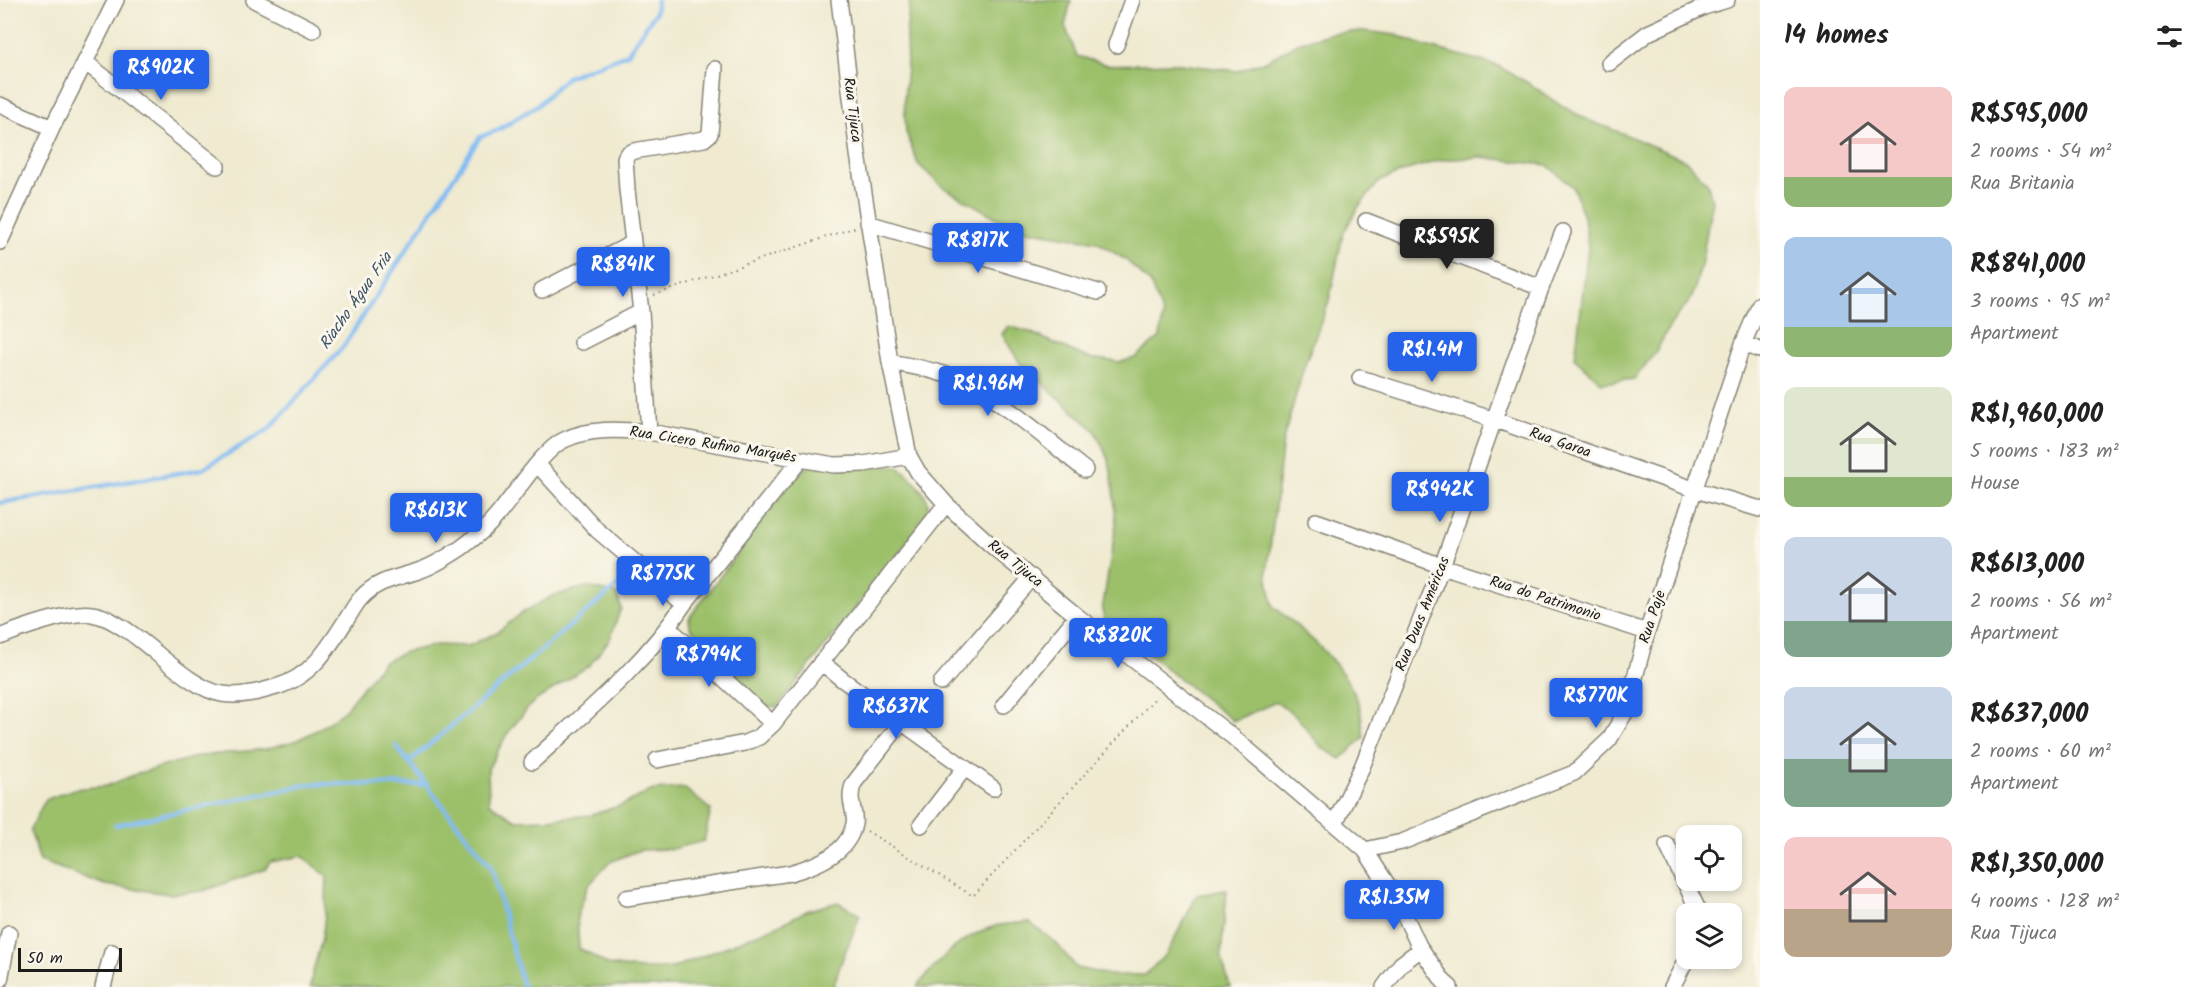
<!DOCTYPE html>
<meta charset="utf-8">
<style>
body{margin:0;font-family:Kalam,sans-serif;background:#f6f6f6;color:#222;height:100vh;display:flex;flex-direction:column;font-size:22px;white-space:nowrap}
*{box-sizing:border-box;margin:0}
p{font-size:20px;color:#767676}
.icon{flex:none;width:33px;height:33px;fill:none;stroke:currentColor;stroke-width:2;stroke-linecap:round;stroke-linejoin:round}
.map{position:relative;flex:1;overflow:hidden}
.sheet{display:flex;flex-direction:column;background:#fff;width:450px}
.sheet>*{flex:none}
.tools{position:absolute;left:1676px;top:825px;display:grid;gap:12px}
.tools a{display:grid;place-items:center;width:66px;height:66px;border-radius:12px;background:#fff;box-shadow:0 3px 9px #0003;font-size:30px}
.scale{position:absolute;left:18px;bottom:15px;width:104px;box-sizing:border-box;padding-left:6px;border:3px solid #1c1c1c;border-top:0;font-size:16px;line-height:21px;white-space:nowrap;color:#1c1c1c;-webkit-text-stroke:4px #fbf7ec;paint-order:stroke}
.price{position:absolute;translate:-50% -51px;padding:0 14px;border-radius:6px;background:#2563eb;color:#fff;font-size:20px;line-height:39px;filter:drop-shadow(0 2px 3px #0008)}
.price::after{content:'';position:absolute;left:50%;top:36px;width:18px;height:14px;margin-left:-9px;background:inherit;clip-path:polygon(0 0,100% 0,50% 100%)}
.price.on{background:#222;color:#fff}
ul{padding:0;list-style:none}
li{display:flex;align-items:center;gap:18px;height:150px;padding:0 24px}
li span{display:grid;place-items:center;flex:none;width:168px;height:120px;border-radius:12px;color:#555}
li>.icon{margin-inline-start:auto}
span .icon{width:72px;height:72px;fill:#fffc;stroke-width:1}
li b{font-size:26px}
h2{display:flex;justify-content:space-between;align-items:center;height:72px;padding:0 24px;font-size:26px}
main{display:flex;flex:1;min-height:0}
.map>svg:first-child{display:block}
</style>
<main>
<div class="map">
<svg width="1760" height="987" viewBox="0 0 1760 987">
<rect width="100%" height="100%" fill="#fbf7ec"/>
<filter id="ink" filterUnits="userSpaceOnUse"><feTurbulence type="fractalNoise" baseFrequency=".0167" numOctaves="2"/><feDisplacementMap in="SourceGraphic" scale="12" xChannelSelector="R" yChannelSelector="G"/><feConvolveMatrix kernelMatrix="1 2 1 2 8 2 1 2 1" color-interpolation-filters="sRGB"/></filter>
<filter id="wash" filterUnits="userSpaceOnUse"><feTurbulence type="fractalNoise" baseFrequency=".008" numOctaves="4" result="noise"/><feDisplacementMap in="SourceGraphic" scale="24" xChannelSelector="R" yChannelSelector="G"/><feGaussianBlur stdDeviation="1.35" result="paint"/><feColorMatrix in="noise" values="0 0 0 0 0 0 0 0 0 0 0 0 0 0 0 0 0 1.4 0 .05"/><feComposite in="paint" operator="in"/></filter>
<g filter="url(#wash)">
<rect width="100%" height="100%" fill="#efead0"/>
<!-- green -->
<path fill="#9cc06b" stroke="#5c6e44" stroke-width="1.5" d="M910,0H1071L1065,26L1077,56L1108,65L1172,63L1238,71L1268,60L1298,43L1332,33L1364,31L1396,35L1426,46L1496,65L1530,84L1560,105L1590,121L1624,134L1685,160L1708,184L1712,201L1701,266L1692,298L1671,324L1655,353L1634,379L1602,383L1575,358L1588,248L1584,217L1573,187L1547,165L1481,157L1441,160L1410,169L1380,181L1359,206L1343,234L1329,301L1305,364L1283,440L1267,574L1273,606C1306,633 1343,662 1359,704C1362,714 1362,726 1364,737L1341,759L1322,748L1296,716L1276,702L1233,721L1105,620L1102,611L1116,524L1114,492L1109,460L1095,431L1019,362L1002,334L1008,326L1029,332L1088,358L1120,362L1135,358L1160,337L1163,315L1150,283L1126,260L1097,242L1027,230L997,218L941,186L918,164L906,132L904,100L907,67L906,35Z
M809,466H896C906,470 923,490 927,500C930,506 927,513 926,519L777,707L765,706L760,703L690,627L689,618L797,474Z
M586,587L617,594L621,608L610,639L590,665L532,703L507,734L488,769L489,803L516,820L549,819L591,815L622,805L653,790L684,788L711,810L704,841L672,849L640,850L610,862L588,886L577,916L579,948L608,965L639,969L673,968L777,926L806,911L838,902L860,915C852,938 838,965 834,987H310C312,969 319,954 322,937C326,917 326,897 327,876L302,856L270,862L265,869L203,891L169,894L105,885L40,861L30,830L45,800L74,789L107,786L136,774L200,756L265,749L295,741L317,730L343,712L383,662L405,652L436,645L468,646L496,633L522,613L552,596Z
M1227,890L1221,956L1230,987H917C939,959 960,937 995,926C1006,923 1018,923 1029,922L1056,943L1077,968L1110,975H1145L1167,953L1197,895Z"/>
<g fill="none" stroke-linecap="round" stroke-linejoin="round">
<!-- stream -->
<path stroke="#81bbf2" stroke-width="4.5" d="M0,503L202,469L268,430L343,347L480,137L498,130L538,105L567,77L627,54L655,13L657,0
M396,746L491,867L523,987
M409,762L624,580
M116,825L310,784L426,785"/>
</g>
</g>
<g filter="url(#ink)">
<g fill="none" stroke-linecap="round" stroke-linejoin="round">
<defs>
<path id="minor" d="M254,0L313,30
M839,0L858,154L890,362L909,456L918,472L946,504L991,545L1077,616L1233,737L1365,850L1398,901L1419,946L1444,982L1450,987
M1116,45L1132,0
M85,62L217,166
M1609,63L1648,33L1704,7L1727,0
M0,105L52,128
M1366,221L1541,288
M868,223L1098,292
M0,242L52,128L116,0
M542,290L633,243
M582,342L641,312
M1743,344L1760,350
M890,362C910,366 930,369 949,376C994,392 1047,440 1085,470
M1360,378L1495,420L1696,490L1760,509
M649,432L641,312L627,190L625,158L627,154L634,151L704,139L710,134L715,69
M538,465L597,530L684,604
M1316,521L1442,566L1647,632
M669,628L773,724
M0,637C19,629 72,610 92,614C106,616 117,624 128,631C155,649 192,689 222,694C240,697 259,692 276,687C312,677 329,647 348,617C352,611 356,603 361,598C378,579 399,578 421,570C435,565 449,556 461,548C473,539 486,529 495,518C513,498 541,451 564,440C590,427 622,430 649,432L834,465L864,464L909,456
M821,662L843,680L993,788
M941,683L1032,577
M1004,705L1077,616
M657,760L745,743L759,737L773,724L946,504
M532,762C585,713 644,665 684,604L801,459
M1335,823L1362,767L1442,566L1541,288L1563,232
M921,825L964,769
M1667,845L1700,914
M1365,850L1402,842L1574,773L1609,740L1626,711L1647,632L1743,344L1760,304
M626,898L790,873C815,866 848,854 854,824C856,816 851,805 851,797C851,792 852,787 854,783L901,723
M0,980L9,933
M103,987L112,952
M1384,987L1401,964L1421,949
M1672,987L1687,958"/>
</defs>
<!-- minor casing -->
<use href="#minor" stroke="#868376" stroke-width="18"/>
<!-- path -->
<path stroke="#868376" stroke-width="2" stroke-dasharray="1.5 4.5" stroke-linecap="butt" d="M654,295L856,227
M867,831L973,896L1157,696"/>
<!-- minor -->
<use href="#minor" stroke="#fff" stroke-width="15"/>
</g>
</g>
<g text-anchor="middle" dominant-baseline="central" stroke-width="6" stroke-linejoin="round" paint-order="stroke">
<!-- street labels -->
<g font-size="15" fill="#1c1c1c" stroke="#fbf7ec">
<text transform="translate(852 110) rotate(83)">Rua Tijuca</text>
<text transform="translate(1560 443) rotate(19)">Rua Garoa</text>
<text transform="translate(713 445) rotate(9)">Rua Cicero Rufino Marquês</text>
<text transform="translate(1015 564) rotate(39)">Rua Tijuca</text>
<text transform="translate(1545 599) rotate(18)">Rua do Patrimonio</text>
<text transform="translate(1423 614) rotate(-68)">Rua Duas Américas</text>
<text transform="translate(1653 617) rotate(-72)">Rua Paje</text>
</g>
<!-- water labels -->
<g font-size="16" font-style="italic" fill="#3f5467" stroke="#fbf7ec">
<text transform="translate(356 301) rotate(-55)">Riacho Água Fria</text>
</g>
</g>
</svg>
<div class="tools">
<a><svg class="icon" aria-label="locate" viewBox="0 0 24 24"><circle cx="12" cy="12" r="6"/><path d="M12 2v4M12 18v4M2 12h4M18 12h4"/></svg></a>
<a><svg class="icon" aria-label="layers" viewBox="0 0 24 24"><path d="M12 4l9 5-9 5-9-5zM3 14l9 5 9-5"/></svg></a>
</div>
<div class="scale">50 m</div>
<b class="price" style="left:161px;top:101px">R$902K</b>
<b class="price on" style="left:1447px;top:270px">R$595K</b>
<b class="price" style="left:978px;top:274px">R$817K</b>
<b class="price" style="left:623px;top:298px">R$841K</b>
<b class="price" style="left:1432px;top:383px">R$1.4M</b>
<b class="price" style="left:988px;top:417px">R$1.96M</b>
<b class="price" style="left:1440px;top:523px">R$942K</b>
<b class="price" style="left:436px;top:544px">R$613K</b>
<b class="price" style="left:663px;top:607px">R$775K</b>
<b class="price" style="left:1118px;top:669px">R$820K</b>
<b class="price" style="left:709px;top:688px">R$794K</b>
<b class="price" style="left:1596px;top:729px">R$770K</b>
<b class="price" style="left:896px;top:740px">R$637K</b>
<b class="price" style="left:1394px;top:931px">R$1.35M</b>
</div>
<section class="sheet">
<h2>14 homes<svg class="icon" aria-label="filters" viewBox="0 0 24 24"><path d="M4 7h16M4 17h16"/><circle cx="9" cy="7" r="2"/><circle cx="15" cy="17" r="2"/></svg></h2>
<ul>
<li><span style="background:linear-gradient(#f6c9c9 75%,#8fb573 0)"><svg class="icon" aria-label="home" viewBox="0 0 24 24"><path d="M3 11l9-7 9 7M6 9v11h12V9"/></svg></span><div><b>R$595,000</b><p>2 rooms · 54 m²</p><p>Rua Britania</p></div></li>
<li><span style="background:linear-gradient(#a9c7e8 75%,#8fb573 0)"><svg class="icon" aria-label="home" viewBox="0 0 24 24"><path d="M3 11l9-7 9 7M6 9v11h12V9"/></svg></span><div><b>R$841,000</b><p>3 rooms · 95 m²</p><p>Apartment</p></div></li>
<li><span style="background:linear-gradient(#dfe7d0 75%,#8fb573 0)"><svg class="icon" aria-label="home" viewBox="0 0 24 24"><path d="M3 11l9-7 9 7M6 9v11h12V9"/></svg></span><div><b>R$1,960,000</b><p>5 rooms · 183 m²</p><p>House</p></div></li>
<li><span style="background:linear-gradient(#c9d6e8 70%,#7fa58c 0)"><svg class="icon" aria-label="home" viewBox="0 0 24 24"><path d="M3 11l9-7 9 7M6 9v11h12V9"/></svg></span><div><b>R$613,000</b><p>2 rooms · 56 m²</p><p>Apartment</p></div></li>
<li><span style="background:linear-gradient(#c9d6e8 60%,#7fa58c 0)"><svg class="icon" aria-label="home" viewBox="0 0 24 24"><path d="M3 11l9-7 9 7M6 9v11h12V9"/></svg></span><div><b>R$637,000</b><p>2 rooms · 60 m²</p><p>Apartment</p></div></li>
<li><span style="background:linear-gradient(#f6c9c9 60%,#b9a48a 0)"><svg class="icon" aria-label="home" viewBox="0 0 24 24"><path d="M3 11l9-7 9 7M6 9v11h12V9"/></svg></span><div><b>R$1,350,000</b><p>4 rooms · 128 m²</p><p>Rua Tijuca</p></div></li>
</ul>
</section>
</main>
